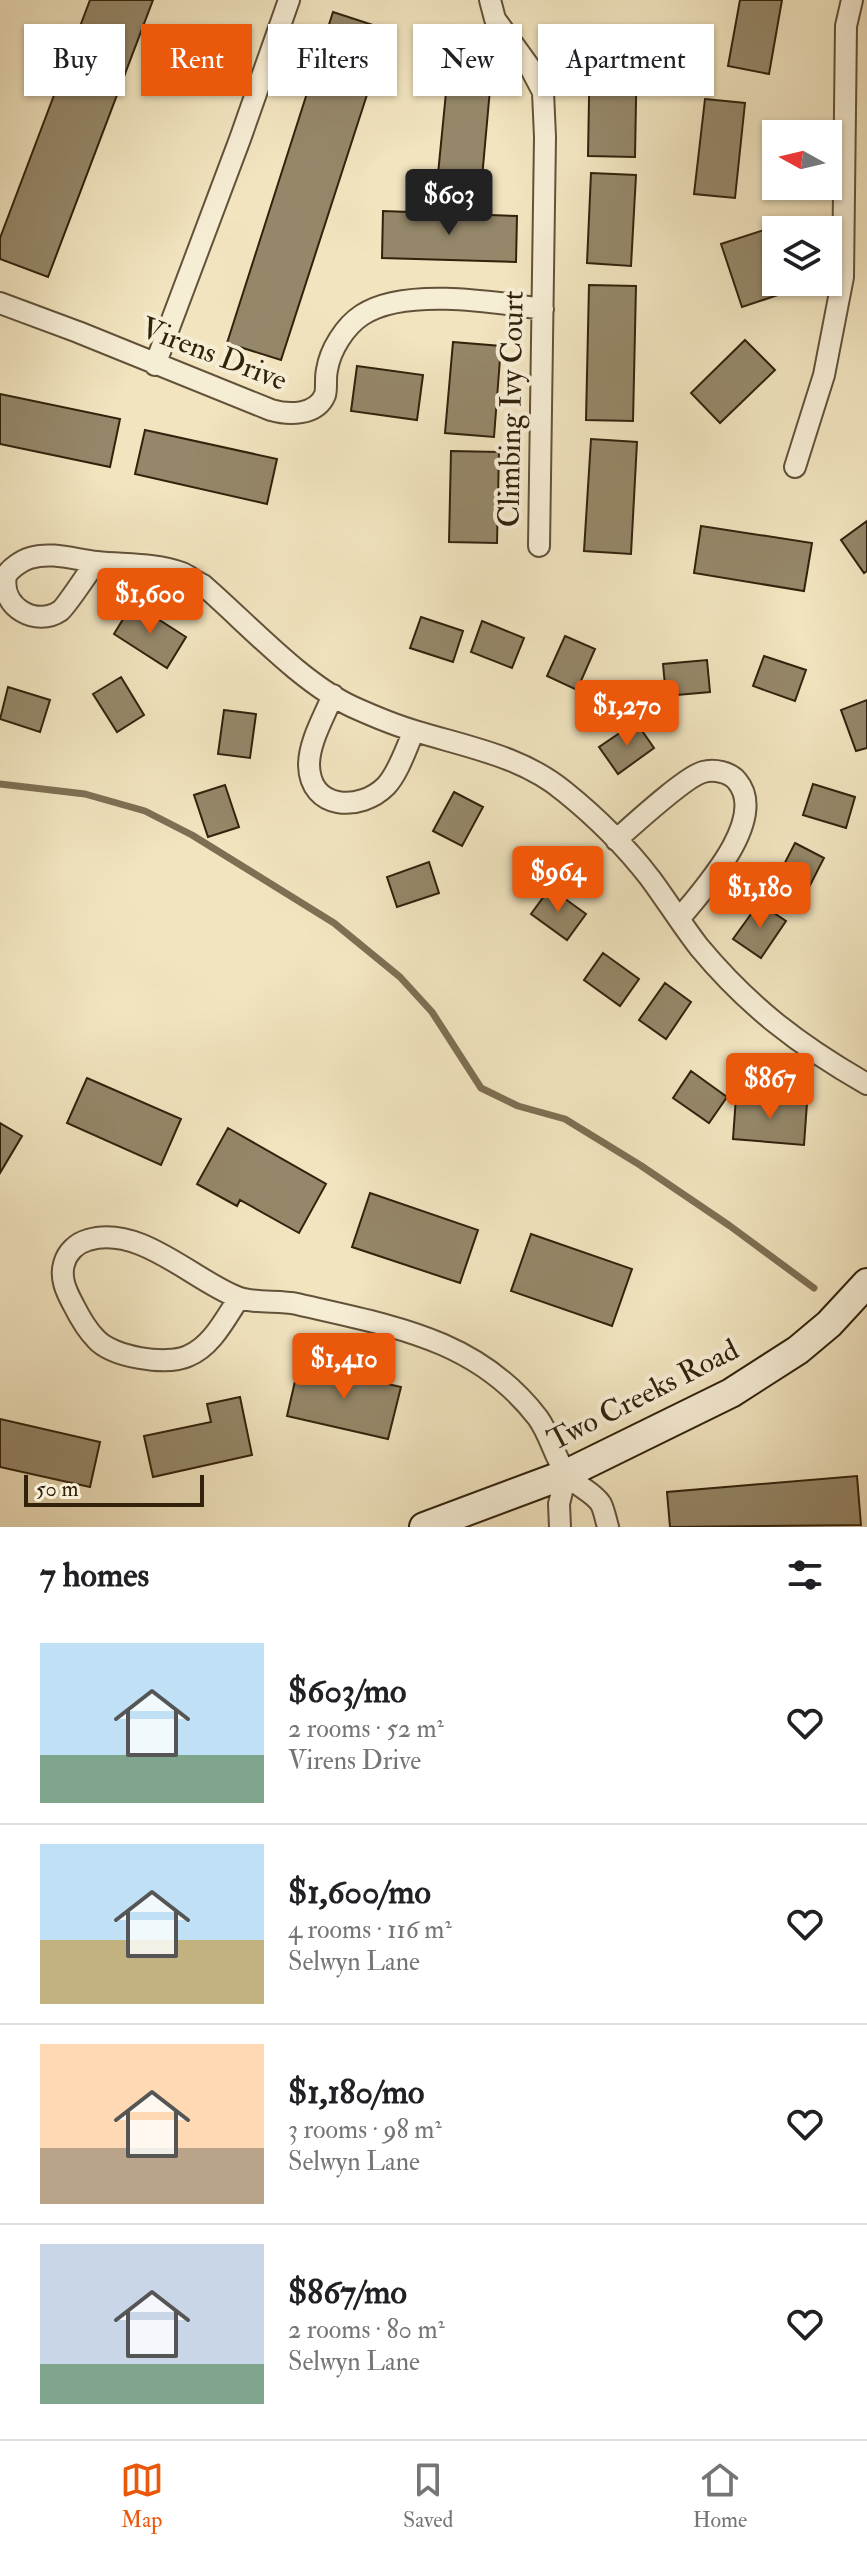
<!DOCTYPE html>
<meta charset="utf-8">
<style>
body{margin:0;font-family:"IM FELL Double Pica",serif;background:#f2f2f2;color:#202124;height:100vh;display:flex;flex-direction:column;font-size:30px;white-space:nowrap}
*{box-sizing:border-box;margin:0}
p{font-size:26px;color:#757577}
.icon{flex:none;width:44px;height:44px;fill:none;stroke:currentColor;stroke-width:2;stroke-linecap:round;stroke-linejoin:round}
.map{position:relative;height:1527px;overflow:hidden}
.panel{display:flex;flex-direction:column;background:#fff;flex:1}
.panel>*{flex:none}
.banner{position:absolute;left:24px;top:24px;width:820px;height:72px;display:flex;gap:16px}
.needle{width:52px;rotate:278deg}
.tools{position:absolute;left:762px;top:120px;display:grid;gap:16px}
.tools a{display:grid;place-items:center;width:80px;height:80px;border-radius:0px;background:#fff;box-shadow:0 2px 6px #0004;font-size:40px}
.scale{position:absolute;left:24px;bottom:20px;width:180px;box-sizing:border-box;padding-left:8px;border:4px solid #32220c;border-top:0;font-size:22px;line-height:28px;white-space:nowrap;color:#32220c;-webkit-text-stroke:6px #f6edd5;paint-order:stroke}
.price{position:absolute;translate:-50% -68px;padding:0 18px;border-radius:8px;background:#ea580c;color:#fff;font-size:26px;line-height:52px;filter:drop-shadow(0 2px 4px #0008)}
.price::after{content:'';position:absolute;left:50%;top:48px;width:24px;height:18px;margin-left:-12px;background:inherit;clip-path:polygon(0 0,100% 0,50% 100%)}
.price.on{background:#222;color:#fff}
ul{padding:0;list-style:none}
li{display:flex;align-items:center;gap:24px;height:200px;padding:0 40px}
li+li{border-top:2px solid #e0e0e0}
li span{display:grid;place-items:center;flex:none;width:224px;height:160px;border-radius:0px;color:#555}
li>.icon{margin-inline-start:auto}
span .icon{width:96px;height:96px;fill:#fffc;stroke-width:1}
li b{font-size:34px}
h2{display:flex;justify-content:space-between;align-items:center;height:96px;padding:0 40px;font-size:34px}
.tag{padding:0 28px;border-radius:0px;background:#fff;box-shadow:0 2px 6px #0004;font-size:28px;line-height:72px}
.tag.on{background:#ea580c;color:#fff}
.dock{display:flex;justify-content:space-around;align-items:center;height:112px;border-top:2px solid #e0e0e0;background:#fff;font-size:22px;color:#757577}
.dock a{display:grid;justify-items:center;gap:4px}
.dock .on{color:#ea580c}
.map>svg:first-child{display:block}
</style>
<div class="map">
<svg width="867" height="1527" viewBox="0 0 867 1527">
<rect width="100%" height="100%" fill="#f1e4bf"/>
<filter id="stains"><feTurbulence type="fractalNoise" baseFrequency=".0025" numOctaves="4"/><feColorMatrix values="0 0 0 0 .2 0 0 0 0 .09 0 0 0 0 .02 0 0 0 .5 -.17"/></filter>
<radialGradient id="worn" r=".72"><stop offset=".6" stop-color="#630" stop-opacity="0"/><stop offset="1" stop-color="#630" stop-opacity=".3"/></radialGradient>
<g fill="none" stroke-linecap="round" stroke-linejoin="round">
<!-- stream -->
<path stroke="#7e6f53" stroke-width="7" d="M0,784L85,794L145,811L192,835L334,923L400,977L432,1012L481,1088L518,1106L565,1119L640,1165L730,1226L814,1288"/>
</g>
<!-- building -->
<path fill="#958769" stroke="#32220c" stroke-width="2" d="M90,0H153L48,277L0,259V238Z
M740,0H782L769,74L728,66Z
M333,12L388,30L281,360L227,343Z
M590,44L637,45L635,157L588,156Z
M449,62L492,67L482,178L438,174Z
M705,99L745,103L735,198L694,194Z
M591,173L636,175L631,266L587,263Z
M383,211L517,216L516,262L382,258Z
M764,230L776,269V282H780L784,293L742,307L721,244Z
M589,285L636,286L633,421L586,420Z
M745,340L775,370L720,423L691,393Z
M453,342L501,346L494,437L445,433Z
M357,366L423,375L417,420L351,411Z
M0,394L120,419L110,467L0,444Z
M145,430L277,459L267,504L135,474Z
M591,439L637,442L631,554L584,551Z
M451,451L499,452L497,543L449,542Z
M867,521V571L864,573L841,540Z
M701,526L812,543L804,591L694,573Z
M133,603L186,637L167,668L114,634Z
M421,617L463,631L453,662L410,648Z
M482,621L524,638L512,668L471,652Z
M565,636L595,649L577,690L547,676Z
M764,656L806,670L795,701L753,686Z
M707,660L710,692L666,696L663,664Z
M121,677L144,715L117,732L93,694Z
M8,687L50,700L40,732L0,719Z
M867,700V748L856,751L841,710Z
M224,710L256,714L250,758L218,754Z
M636,722L654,748L618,774L599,747Z
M813,784L855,797L846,828L803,815Z
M225,785L239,827L208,837L194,795Z
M454,792L483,807L462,846L433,831Z
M795,843L824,858L804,897L775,882Z
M429,862L439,893L397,907L387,877Z
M550,888L586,914L567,940L531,914Z
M759,903L786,921L761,958L733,939Z
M603,953L639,979L620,1006L584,980Z
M665,983L691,1002L666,1039L639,1020Z
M691,1071L727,1097L709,1123L673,1098Z
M87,1078L181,1119L161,1165L67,1123Z
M736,1097L807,1103L804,1145L733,1139Z
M0,1123L22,1136L0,1173Z
M228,1128L326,1184L299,1233L240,1200L237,1206L197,1184Z
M370,1193L478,1230L460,1283L352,1247Z
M531,1234L632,1269L612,1326L511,1291Z
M299,1364L401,1387L388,1439L287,1416Z
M240,1397L252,1455L153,1477L144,1436L211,1422L207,1404Z
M0,1419L100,1442L90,1487L0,1467Z
M857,1476L861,1525L670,1527L667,1492Z"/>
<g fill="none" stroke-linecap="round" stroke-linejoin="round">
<defs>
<path id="street" d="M490,0L495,19L531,69L543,92L545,137L539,546
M0,303L78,332L271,410C288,415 316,416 325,395C327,388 325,378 327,370C330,350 345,326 362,315C404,287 495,302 543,309
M155,365L240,139L289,0
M795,467L824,375L843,277L846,26L852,0
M96,562C89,571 66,607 60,611C37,627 0,608 6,576C10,568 23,560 30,558C52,551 76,560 97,562C124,565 155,563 182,573C189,576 196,582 203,585C247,623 301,683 353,707C373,716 394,725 415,731C467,747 522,756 565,792C596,817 626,847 650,878C667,901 682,925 699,947C749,1007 800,1046 867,1084
M333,695C324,717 309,742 309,765C310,810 360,812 386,786C399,772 406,748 414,731
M616,840C633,825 685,777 703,772C714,769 730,772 737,781C769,819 702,891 679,919
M239,1298C225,1319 212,1346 188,1356C166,1366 112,1357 96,1339C86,1329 79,1316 73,1304C66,1291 60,1278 64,1264C67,1252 77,1243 88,1240C139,1224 193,1280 237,1297C255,1304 278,1300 297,1304C389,1326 476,1337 538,1418C550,1435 554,1455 565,1472C573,1485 593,1491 601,1504C604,1510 606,1520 608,1527
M560,1527L559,1504L566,1474"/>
<path id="secondary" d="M424,1527L566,1474L731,1393L798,1350L829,1324L867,1283"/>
</defs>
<!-- street casing -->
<use href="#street" stroke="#625239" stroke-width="24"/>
<!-- secondary casing -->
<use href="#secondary" stroke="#32220c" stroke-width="32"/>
<!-- street -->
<use href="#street" stroke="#f6edd5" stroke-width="20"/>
<!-- secondary -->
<use href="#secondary" stroke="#f6edd5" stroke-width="28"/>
</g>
<g text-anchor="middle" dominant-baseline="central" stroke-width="8" stroke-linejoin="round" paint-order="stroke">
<!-- street labels -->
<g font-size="30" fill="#32220c" stroke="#f6edd5">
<text transform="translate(214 354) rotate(21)">Virens Drive</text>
<text transform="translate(511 409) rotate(-89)">Climbing Ivy Court</text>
<text transform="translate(643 1395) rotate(-27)">Two Creeks Road</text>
</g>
</g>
<rect width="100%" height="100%" filter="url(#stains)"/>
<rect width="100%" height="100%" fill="url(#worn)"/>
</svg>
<div class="tools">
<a><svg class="needle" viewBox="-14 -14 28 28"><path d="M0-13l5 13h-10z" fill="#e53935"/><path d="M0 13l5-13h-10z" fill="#757577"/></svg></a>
<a><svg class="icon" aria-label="layers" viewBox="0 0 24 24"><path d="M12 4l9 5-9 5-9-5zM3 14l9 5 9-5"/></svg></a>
</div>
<div class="scale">50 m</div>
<b class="price on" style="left:449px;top:237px">$603</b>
<b class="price" style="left:150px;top:636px">$1,600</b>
<b class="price" style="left:627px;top:748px">$1,270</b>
<b class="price" style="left:558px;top:914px">$964</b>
<b class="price" style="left:760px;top:930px">$1,180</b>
<b class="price" style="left:770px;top:1121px">$867</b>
<b class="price" style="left:344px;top:1401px">$1,410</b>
<div class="banner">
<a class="tag">Buy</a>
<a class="tag on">Rent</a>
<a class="tag">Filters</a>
<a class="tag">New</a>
<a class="tag">Apartment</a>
</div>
</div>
<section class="panel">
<h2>7 homes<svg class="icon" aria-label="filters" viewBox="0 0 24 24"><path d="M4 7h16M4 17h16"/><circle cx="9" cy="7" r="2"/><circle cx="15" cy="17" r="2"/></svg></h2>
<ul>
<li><span style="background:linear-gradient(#bfe0f5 70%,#7fa58c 0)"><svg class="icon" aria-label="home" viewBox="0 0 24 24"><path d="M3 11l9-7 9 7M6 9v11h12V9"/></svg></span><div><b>$603/mo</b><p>2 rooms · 52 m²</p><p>Virens Drive</p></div><svg class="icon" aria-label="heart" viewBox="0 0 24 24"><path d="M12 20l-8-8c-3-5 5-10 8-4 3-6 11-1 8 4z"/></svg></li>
<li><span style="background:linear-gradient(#bfe0f5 60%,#c2b280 0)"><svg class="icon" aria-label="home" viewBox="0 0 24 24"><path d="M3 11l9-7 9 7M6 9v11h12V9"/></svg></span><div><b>$1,600/mo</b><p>4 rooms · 116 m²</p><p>Selwyn Lane</p></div><svg class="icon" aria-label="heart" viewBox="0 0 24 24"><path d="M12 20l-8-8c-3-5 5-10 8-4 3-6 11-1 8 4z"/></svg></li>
<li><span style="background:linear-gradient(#ffd9b3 65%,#b9a48a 0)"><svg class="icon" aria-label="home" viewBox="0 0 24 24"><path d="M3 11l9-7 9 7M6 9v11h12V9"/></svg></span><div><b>$1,180/mo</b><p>3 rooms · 98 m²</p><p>Selwyn Lane</p></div><svg class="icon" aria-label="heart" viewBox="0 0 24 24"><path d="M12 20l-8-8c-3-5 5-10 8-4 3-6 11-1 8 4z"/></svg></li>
<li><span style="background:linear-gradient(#c9d6e8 75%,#7fa58c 0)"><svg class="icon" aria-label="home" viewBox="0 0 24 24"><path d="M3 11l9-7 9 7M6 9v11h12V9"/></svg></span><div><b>$867/mo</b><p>2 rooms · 80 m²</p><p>Selwyn Lane</p></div><svg class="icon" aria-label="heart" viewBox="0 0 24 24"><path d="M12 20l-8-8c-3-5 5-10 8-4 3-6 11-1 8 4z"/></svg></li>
</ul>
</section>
<nav class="dock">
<a class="on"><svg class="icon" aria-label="map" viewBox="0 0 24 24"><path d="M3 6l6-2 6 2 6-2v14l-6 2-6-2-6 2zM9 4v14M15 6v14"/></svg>Map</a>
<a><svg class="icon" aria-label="saved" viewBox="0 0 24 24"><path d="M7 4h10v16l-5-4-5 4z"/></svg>Saved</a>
<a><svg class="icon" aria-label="home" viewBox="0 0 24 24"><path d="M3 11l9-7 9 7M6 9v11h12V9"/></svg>Home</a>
</nav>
